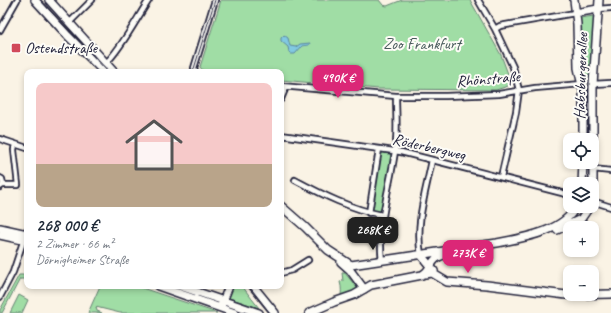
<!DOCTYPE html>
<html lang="de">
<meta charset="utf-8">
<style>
body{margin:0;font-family:Caveat,sans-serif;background:#f6f6f7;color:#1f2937;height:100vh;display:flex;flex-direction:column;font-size:15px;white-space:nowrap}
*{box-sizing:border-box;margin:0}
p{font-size:13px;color:#747a83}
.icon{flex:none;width:22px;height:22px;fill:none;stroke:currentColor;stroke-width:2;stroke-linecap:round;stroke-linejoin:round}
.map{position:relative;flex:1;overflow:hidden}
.drawer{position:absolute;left:24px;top:69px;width:260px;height:220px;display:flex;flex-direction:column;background:#fff;border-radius:8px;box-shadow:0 2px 6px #0003}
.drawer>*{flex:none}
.buttons{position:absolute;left:563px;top:133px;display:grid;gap:8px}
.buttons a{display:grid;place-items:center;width:36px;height:36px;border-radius:8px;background:#fff;box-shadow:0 2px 6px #0003;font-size:20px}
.price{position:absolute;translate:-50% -34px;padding:0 9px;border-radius:8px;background:#db2777;color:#fff;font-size:13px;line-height:26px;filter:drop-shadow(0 1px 2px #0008)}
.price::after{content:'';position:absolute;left:50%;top:24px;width:12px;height:9px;margin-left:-6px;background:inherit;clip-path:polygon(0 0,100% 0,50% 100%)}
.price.selected{background:#222;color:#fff}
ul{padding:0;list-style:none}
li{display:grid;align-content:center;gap:8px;height:212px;padding:0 12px}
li+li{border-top:1px solid #e0e1e3}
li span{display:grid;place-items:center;height:124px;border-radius:8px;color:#555}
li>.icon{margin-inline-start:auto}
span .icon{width:72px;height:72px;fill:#fffc;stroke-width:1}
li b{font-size:17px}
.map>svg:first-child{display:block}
</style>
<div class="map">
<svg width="611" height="313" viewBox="0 0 611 313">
<rect width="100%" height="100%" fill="#faf3e5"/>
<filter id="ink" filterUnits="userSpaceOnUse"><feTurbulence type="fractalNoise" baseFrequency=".025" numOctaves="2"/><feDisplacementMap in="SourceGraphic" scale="8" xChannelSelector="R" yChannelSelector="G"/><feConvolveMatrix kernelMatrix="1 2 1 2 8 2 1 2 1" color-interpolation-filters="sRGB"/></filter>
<g filter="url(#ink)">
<!-- green -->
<path fill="#a0dda5" stroke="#618070" d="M221,0H379L383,5L387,6L402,0H470L501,55L511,82L508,86L496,90L379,89L281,80V72H204L200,67Z
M594,16L595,21L591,76L582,77L579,48L580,18Z
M586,93H590L591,140H585Z
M381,152L392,154L381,212L372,210Z
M342,273H345L358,289L341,298C341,293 342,288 340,282L343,281Z
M19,275H27V279H20L2,313H0V310Z
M100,286H136L217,313H120L96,307L97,311L102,313H88Z
M231,286H242L259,308L229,298L228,296Z
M19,295L28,300L22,313H10Z"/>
<!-- water -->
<path fill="#81c9e1" stroke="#5b869f" d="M284,35L288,38L290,46L296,47L300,44L310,43L309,45L302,46L295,54H291L289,52L288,47L281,41V38Z"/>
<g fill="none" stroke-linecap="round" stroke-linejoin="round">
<defs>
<path id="street" d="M478,0L495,29L513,67L519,90L516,112L501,177
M598,9L611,8
M69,23L92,0
M495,29L500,26L575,13
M0,30L17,0
M106,63C121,49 137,18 149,0
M195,72L194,68L215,0
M593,84L611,83
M281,86L396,96H446L499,94L535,88L582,84
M281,99L286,87
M281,135L401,152L570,195
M0,139L27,148
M593,169L611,171
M0,178L2,179L3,185
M295,180C323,195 351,209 382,215
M0,187L3,185H18L14,150L15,144
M592,201L611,207
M369,213L379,149
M421,255C415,223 426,191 432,160
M382,261C377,222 390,189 395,151C398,133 396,114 396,96
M281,273L292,270L308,260
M0,297L13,272L27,230"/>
<path id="secondary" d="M35,0L68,36L104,72
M49,0L114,72
M421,255L434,271
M341,262L350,270L364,289
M425,274L432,273L447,282L487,285L566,295L611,294
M253,286L275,313"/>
<path id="primary" d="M574,0L577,24L578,68L583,90V140
M575,13L598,9
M582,184L583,162
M592,201L593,190V84L599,0
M281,206L305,227L328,250L351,265L497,243C522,238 564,232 576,206
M0,228L27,234
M557,230L581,219L590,206
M0,235L27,241
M158,286L235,313
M180,286L259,313
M222,304L229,286
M309,313L334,302L354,295L371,285L422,275C435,268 427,258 448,254"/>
</defs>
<!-- street casing -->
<use href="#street" stroke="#22223b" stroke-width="8"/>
<!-- secondary casing -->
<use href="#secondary" stroke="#22223b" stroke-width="10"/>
<!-- primary casing -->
<use href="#primary" stroke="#22223b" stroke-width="10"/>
<!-- street -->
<use href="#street" stroke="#fdfcf7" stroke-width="4.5"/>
<!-- secondary -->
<use href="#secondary" stroke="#fdfcf7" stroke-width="7"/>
<!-- primary -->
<use href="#primary" stroke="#fdfcf7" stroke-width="7"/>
<!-- tram -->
<path stroke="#22223b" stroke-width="1" d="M40,0L108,72
M193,72L215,0
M249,286L270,313"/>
</g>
</g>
<!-- markers -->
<rect fill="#d1495b" stroke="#fdfcf7" stroke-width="1.5" x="11" y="43" width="10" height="10" rx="2"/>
<g text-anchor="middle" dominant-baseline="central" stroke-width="4" stroke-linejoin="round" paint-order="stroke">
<!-- park labels -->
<g font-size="16" fill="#485a5b" stroke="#fdfcf7">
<text x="422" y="44">Zoo Frankfurt</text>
</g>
<!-- poi labels -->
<g font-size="16" fill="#22223b" stroke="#fdfcf7" text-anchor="start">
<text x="25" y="48">Ostendstraße</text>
</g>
<!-- street labels -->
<g font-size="16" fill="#22223b" stroke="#fdfcf7">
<text transform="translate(581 76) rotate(-88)">Habsburgerallee</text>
<text transform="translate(488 79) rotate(-5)">Rhönstraße</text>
<text transform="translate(429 147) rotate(13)">Röderbergweg</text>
</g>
</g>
</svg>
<div class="buttons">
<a><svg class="icon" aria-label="locate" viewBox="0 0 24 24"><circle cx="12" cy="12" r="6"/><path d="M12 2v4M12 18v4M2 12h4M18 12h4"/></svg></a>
<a><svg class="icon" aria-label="layers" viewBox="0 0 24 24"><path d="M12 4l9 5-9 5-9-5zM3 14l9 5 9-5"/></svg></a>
<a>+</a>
<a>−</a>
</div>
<b class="price" style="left:338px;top:99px">490K €</b>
<b class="price selected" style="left:373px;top:251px">268K €</b>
<b class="price" style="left:468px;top:274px">273K €</b>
<section class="drawer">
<ul>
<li><span style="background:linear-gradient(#f6c9c9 65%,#b9a48a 0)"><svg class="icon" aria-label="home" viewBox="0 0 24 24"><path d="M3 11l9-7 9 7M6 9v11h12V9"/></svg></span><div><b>268 000 €</b><p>2 Zimmer · 66 m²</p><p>Dörnigheimer Straße</p></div></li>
</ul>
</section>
</div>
